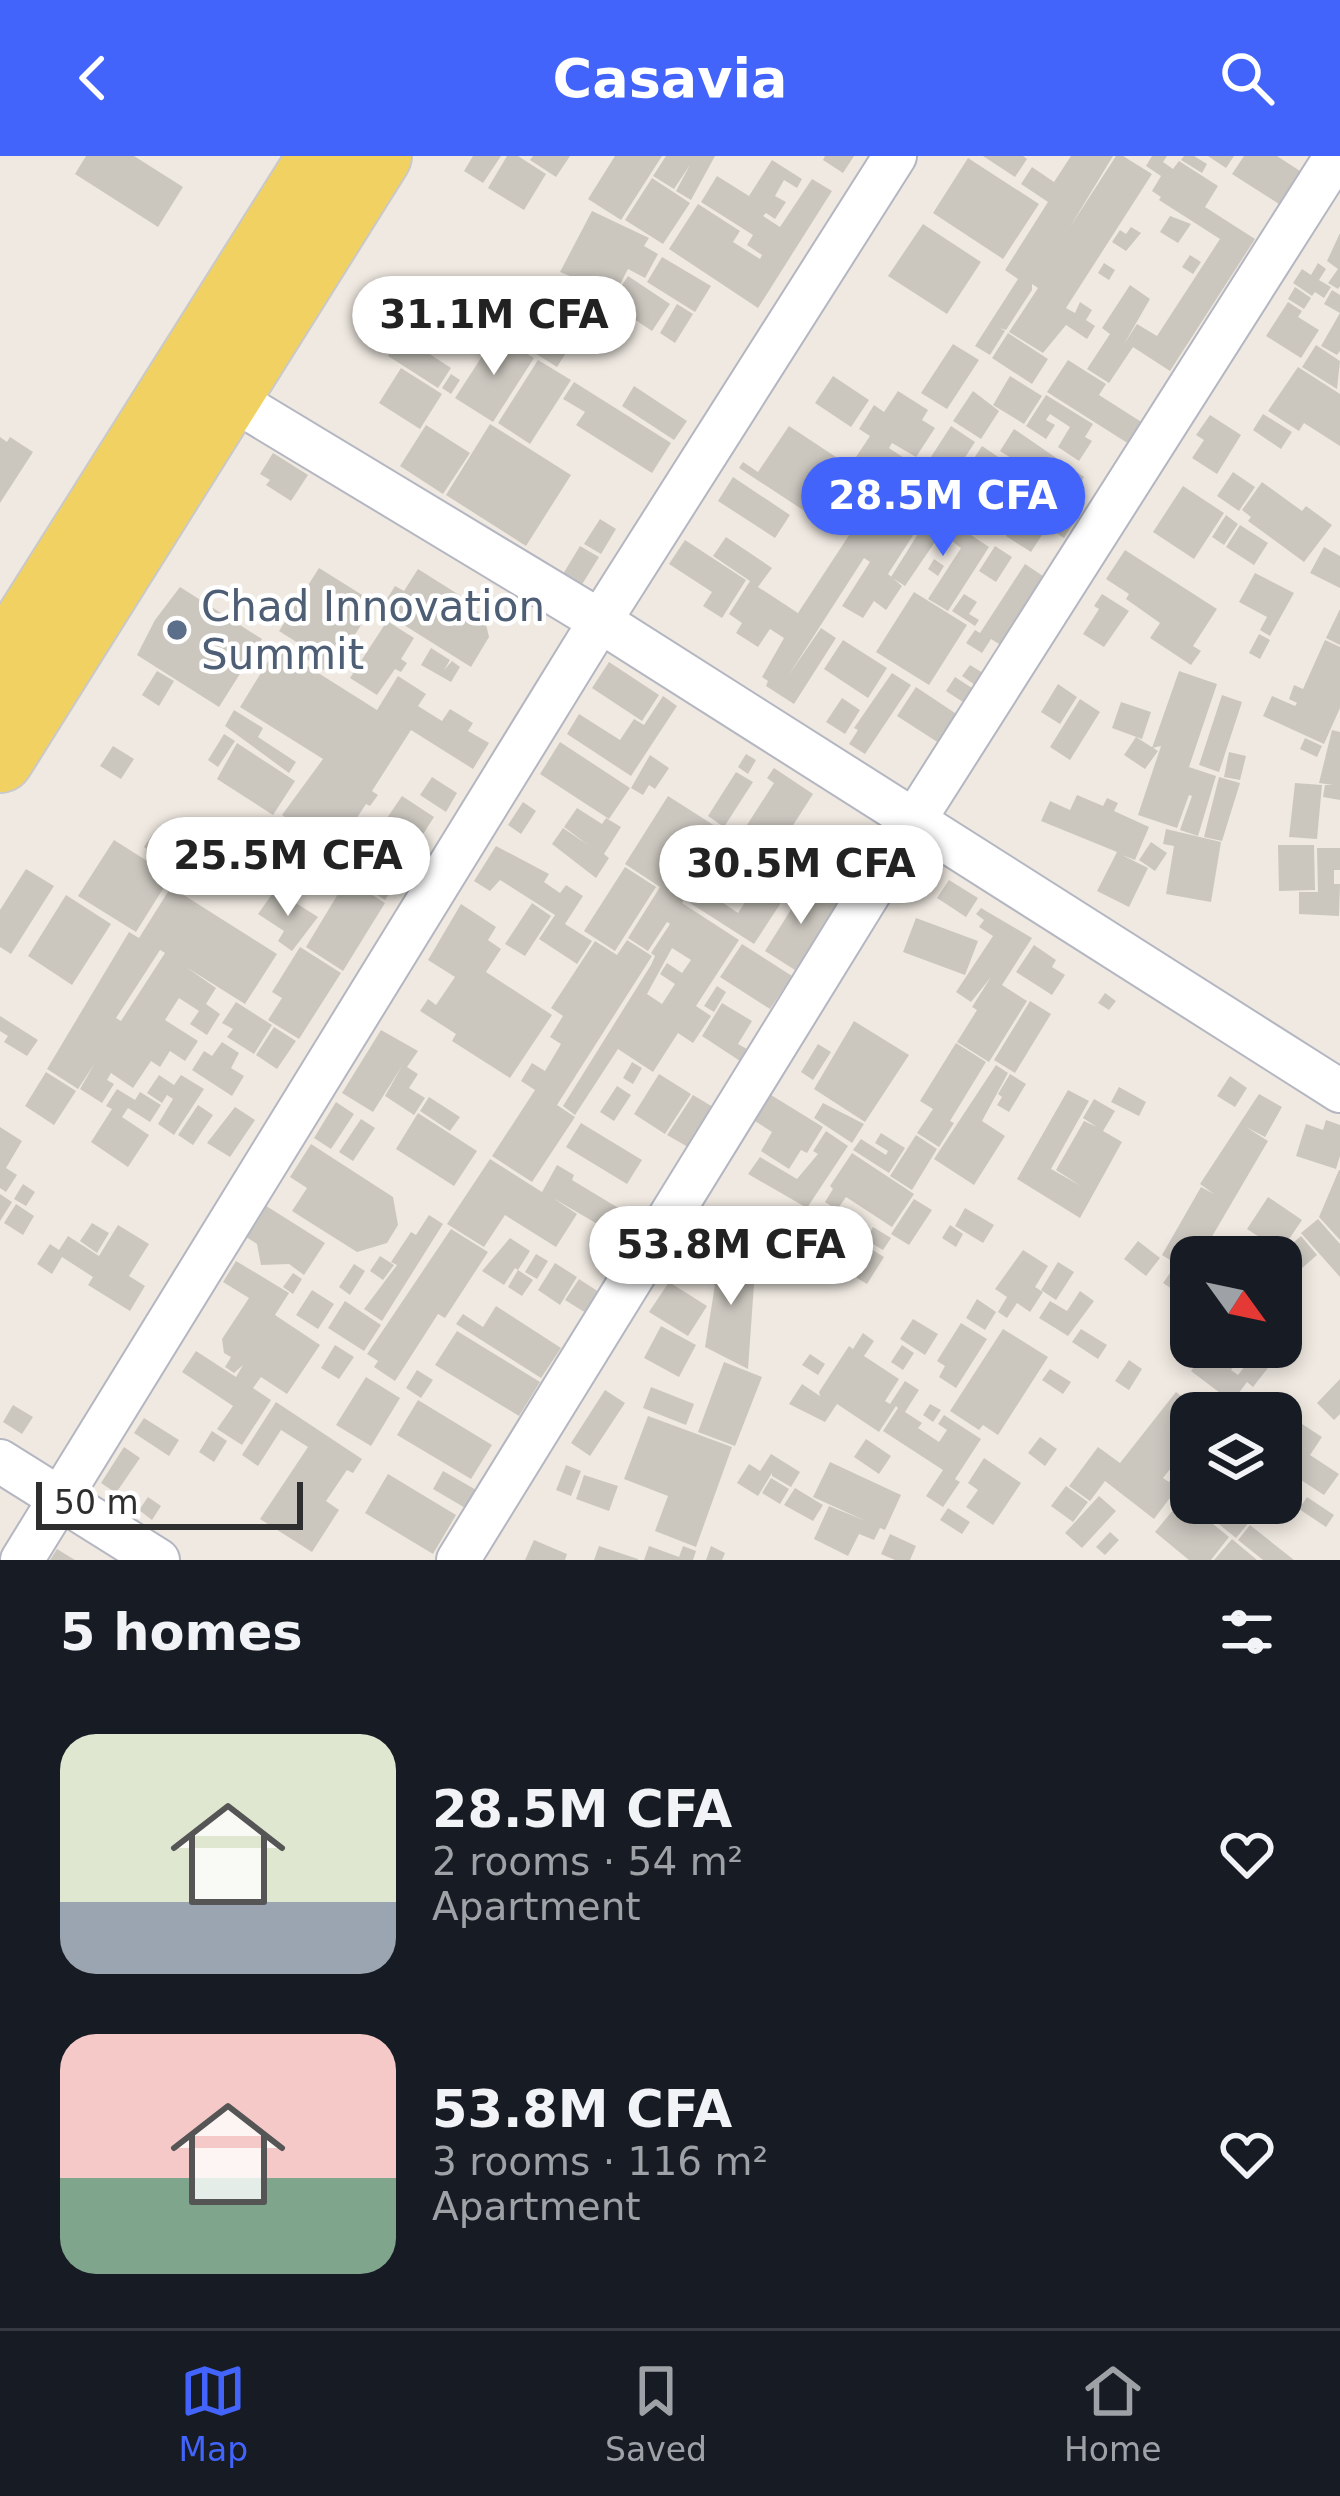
<!DOCTYPE html>
<meta charset="utf-8">
<style>
body{margin:0;font-family:"DejaVu Sans",sans-serif;background:#242831;color:#f1f3f6;height:100vh;display:flex;flex-direction:column;font-size:45px;white-space:nowrap}
*{box-sizing:border-box;margin:0}
p{font-size:39px;color:#9ea1a6}
.icon{flex:none;width:66px;height:66px;fill:none;stroke:currentColor;stroke-width:2;stroke-linecap:round;stroke-linejoin:round}
.map{position:relative;height:1404px;overflow:hidden}
.details{display:flex;flex-direction:column;background:#171b24;flex:1}
.details>*{flex:none}
.needle{width:78px;rotate:123deg}
.tools{position:absolute;left:1170px;top:1080px;display:grid;gap:24px}
.tools a{display:grid;place-items:center;width:132px;height:132px;border-radius:24px;background:#171b24;box-shadow:0 6px 18px #0003;font-size:60px}
.scale{position:absolute;left:36px;bottom:30px;width:267px;box-sizing:border-box;padding-left:12px;border:6px solid #2e2e2e;border-top:0;font-size:33px;line-height:42px;white-space:nowrap;color:#2e2e2e;-webkit-text-stroke:9px #fff;paint-order:stroke}
.price{position:absolute;translate:-50% -102px;padding:0 27px;border-radius:42px;background:#fff;color:#222;font-size:39px;line-height:78px;filter:drop-shadow(0 3px 6px #0008)}
.price::after{content:'';position:absolute;left:50%;top:72px;width:36px;height:27px;margin-left:-18px;background:inherit;clip-path:polygon(0 0,100% 0,50% 100%)}
.price.active{background:#4264fb;color:#fff}
ul{padding:0;list-style:none}
li{display:flex;align-items:center;gap:36px;height:300px;padding:0 60px}
li span{display:grid;place-items:center;flex:none;width:336px;height:240px;border-radius:36px;color:#555}
li>.icon{margin-inline-start:auto}
span .icon{width:144px;height:144px;fill:#fffc;stroke-width:1}
li b{font-size:51px}
h2{display:flex;justify-content:space-between;align-items:center;height:144px;padding:0 60px;font-size:51px}
header{display:flex;justify-content:space-between;align-items:center;height:156px;padding:0 60px;background:#4264fb;color:#fff;font-size:54px;font-weight:700}
.tabs{display:flex;justify-content:space-around;align-items:center;height:168px;border-top:3px solid #363941;background:#171b24;font-size:33px;color:#9ea1a6}
.tabs a{display:grid;justify-items:center;gap:6px}
.tabs .active{color:#4264fb}
.map>svg:first-child{display:block}
</style>
<header><svg class="icon" aria-label="back" viewBox="0 0 24 24"><path d="M15 5l-7 7 7 7"/></svg>Casavia<svg class="icon" aria-label="search" viewBox="0 0 24 24"><circle cx="10" cy="10" r="6"/><path d="M15 15l6 6"/></svg></header>
<div class="map">
<svg width="1340" height="1404" viewBox="0 0 1340 1404">
<rect width="100%" height="100%" fill="#efe9e1"/>
<!-- building -->
<path fill="#cbc7bf" fill-rule="evenodd" d="M86,0H134L183,31L158,71L75,18Z
M473,0H501L483,27L464,15Z
M507,0H518L546,18L524,54L488,32Z
M533,0H570L556,21L530,4Z
M615,0H662L621,64L588,43Z
M666,0H715L691,44L676,35L690,9L674,33L653,20Z
M825,0H854L843,17L823,4Z
M983,0H1023L1027,3L1015,21Z
M1071,0H1113L1070,71L1116,0H1123L1152,18L1066,152L1075,157L1080,146L1092,154L1086,164L1095,170L1087,183L1066,169L1043,197L1009,176L1038,132L1032,128V134L1006,174L1000,172L1005,175L990,199L975,190L1018,123L1005,114L1048,46L1021,28L1032,11L1054,26Z
M1152,0H1167L1163,6L1173,13L1179,5L1218,30L1205,51L1255,83L1170,215L1133,191L1109,227L1087,213L1110,178L1102,172L1130,129L1150,143L1124,188L1137,168L1157,180L1220,83L1159,44L1161,41L1152,35L1161,20L1146,10Z
M1184,0H1194L1207,8L1202,17L1181,4Z
M1208,0H1234L1226,12Z
M1244,0H1277L1300,15L1279,48L1232,18Z
M968,2L1039,48L1003,103L933,57Z
M772,4L802,23L797,32L784,24L775,40L786,46L775,63L766,57L763,60L780,71L812,23L832,35L758,152L669,93L698,48L740,75L733,86L760,103L762,99L747,89L753,79L701,46L717,20L749,40Z
M652,22L690,47L663,88L625,64Z
M592,55L649,82L644,90L658,98L645,122L628,113L615,138L560,116Z
M1170,60L1191,68L1178,87L1160,76Z
M923,68L981,106L947,158L888,120Z
M1131,71L1141,77L1126,95L1112,86L1120,74L1126,78Z
M1340,77V130L1338,133L1328,127L1338,113L1327,105Z
M1190,99L1201,106L1193,118L1182,111Z
M662,101L711,130L695,156L647,126Z
M1104,107L1115,114L1109,124L1098,117Z
M1318,107L1326,113L1319,124L1331,131L1324,142L1315,136L1312,140L1293,127L1302,113L1311,119Z
M628,120L670,148L652,175L610,147Z
M575,125L613,150L593,180L581,173L557,211L530,194Z
M1295,131L1311,142L1304,153L1288,143Z
M1332,134L1340,139V157L1324,148Z
M1288,146L1302,155L1298,161L1319,174L1301,202L1266,180Z
M677,148L693,158L675,187L660,177Z
M1340,157V195L1337,199L1321,190Z
M412,167L437,183L428,197L451,212L438,232L388,200Z
M1008,177L1048,203L1032,228L992,202Z
M496,179L534,202L493,266L455,242Z
M953,188L979,204L947,253L921,237Z
M1316,189L1340,205L1337,233L1302,211Z
M538,204L571,224L530,288L498,267Z
M1068,204L1106,228L1099,239L1143,267L1129,288L1047,236Z
M1298,211L1340,238V290L1304,267L1299,275L1268,255Z
M401,212L442,238L420,273L379,247Z
M451,218L460,224L451,238L442,232Z
M833,220L869,244L851,271L815,247Z
M1010,220L1042,240L1024,268L993,249Z
M574,226L671,287L652,317L576,269L585,256L563,243Z
M634,230L687,265L674,284L622,250Z
M898,235L928,254L922,264L935,272L916,301L892,287L889,292L910,306L895,330L854,304L870,280L859,273L874,249L884,256Z
M973,235L999,255L981,283L953,265Z
M1046,239L1093,268L1085,281L1092,285L1079,305L1058,291L1070,271L1050,258L1046,264L1055,269L1046,283L1026,270Z
M1263,258L1292,276L1281,293L1253,274Z
M1210,259L1241,279L1217,318L1192,302L1204,284L1196,279Z
M490,268L571,319L526,390L446,339Z
M426,269L470,297L443,338L400,310Z
M789,270L848,309L828,339L844,349L829,371L739,312L743,306L758,316Z
M951,270L975,286L964,303L968,306L937,354L932,350L888,418L902,430L886,454L874,445L863,462L842,450L870,406L864,402L788,520L821,472L836,482L794,548L766,530L768,525L762,521L784,482L770,473L758,491L736,477L742,467L729,458L750,425L713,400L726,381L772,412L758,431L798,457L861,361L883,375Z
M1014,273L1084,321L1072,340L1000,295Z
M0,281L7,286L10,281L33,296L0,347Z
M982,290L1013,311L1004,325L1008,328L984,364L958,347L979,316L969,310Z
M273,297L308,319L291,345L266,329L270,324L260,318Z
M1019,313L1082,354L1064,382L1047,371L1031,396L1006,380L1030,343L1008,329Z
M1233,316L1255,331L1239,355L1217,340Z
M733,321L790,359L775,382L718,345Z
M1262,326L1302,355L1306,350L1332,369L1304,406L1248,365L1251,361L1242,354Z
M1183,330L1224,357L1194,403L1153,376Z
M933,354L989,391L948,455L928,443L961,392L941,377L905,430L891,421Z
M1226,359L1238,368L1224,389L1212,381Z
M600,363L616,373L601,398L584,388Z
M1240,369L1268,387L1254,409L1226,391Z
M685,384L746,424L722,462L703,450L712,436L669,408Z
M580,390L599,401L581,430L563,418Z
M995,390L1012,401L996,426L979,415Z
M1324,391L1340,400V432L1310,417Z
M1125,394L1217,453L1193,490L1201,495L1191,509L1150,482L1160,467L1126,443L1129,438L1106,423Z
M934,403L944,410L938,420L928,413Z
M1025,408L1049,424L1004,491L991,483L982,497L966,487L975,474L980,477Z
M319,412L375,447L330,518L293,494L298,487L279,475Z
M418,413L464,442L462,446L484,460L489,481L471,511L380,454L395,430L404,435Z
M1255,417L1294,437L1270,480L1260,474L1267,461L1239,446Z
M180,431L262,483L219,551L137,499L155,464Z
M914,436L967,469L929,529L876,496Z
M964,438L977,446L969,458L979,464L975,470L952,455Z
M1102,438L1129,455L1104,491L1083,478L1099,453L1094,450Z
M1340,453V489L1326,482Z
M387,465L414,482L401,503L407,507L401,516L395,513L377,539L350,522Z
M1259,478L1270,484L1260,503L1249,497Z
M843,484L887,512L868,542L824,513Z
M1325,484L1340,491V552L1324,588L1263,560L1272,540L1295,550L1297,547L1289,543L1294,529L1303,533Z
M277,491L377,554L398,520L426,538L418,550L442,565L450,553L473,567L468,575L489,587L473,613L411,574L372,635L378,639L370,650L366,648L336,694L282,659L323,603L240,551Z
M431,492L450,504L444,514L452,505L460,511L451,526L421,509Z
M609,506L659,539L642,565L592,532Z
M970,509L983,517L975,529L962,520Z
M157,515L174,525L159,550L142,539Z
M1179,515L1217,528L1189,611L1216,620L1198,680L1180,674L1192,640L1189,639L1177,672L1138,659L1161,590L1152,592Z
M892,517L911,529L865,598L849,588L858,574L854,572Z
M955,521L975,534L966,548L946,535Z
M1058,528L1077,541L1060,568L1041,556Z
M916,531L961,561L942,589L897,560Z
M1222,539L1242,546L1219,616L1199,609Z
M663,540L677,550L631,620L567,578L579,558L620,584L634,563L644,569Z
M842,542L860,554L845,578L826,566Z
M1080,543L1100,556L1070,604L1050,591Z
M1121,546L1151,556L1142,583L1112,572Z
M234,554L263,572L258,581L296,606L289,617L225,570Z
M1332,574L1340,576V644L1323,641L1325,629H1333L1319,627Z
M224,578L235,585L218,611L208,604Z
M1136,581L1158,595L1145,613L1124,599Z
M1305,582L1322,590L1317,601L1300,593Z
M560,586L630,632L609,663L540,618Z
M237,587L295,625L273,659L217,623Z
M113,590L134,603L121,623L100,610Z
M1229,596L1246,600L1240,624L1224,621Z
M746,598L756,604L748,618L738,611Z
M650,599L669,612L655,633L649,629L643,639L631,632Z
M774,612L813,638L769,707L736,686L774,627L767,622Z
M736,616L753,626L724,671L708,660Z
M432,621L457,637L446,656L420,639Z
M1219,621L1240,627L1222,685L1204,681Z
M1295,627L1322,629L1317,683L1289,681Z
M1077,639L1103,650L1107,642L1118,647L1114,655L1149,671L1135,704L1122,699L1148,712L1129,751L1097,735L1117,696L1041,665L1050,645L1070,654Z
M402,640L434,661L420,683L387,662Z
M668,640L726,677L682,747L739,784L696,850L711,860L693,887L678,877L653,916L618,893L575,959L563,950L651,809L655,800L651,797L670,768L667,766L648,795L628,782L660,731L625,708ZM672,792L691,804L682,817L667,807L660,818L675,828L662,848L647,838Z
M523,646L536,655L521,678L508,669Z
M577,652L602,668L606,662L621,671L604,698L609,702L596,722L552,688L563,672L588,689L564,671Z
M796,669L810,677L798,695L851,730L841,746L774,703Z
M1166,673L1221,686L1211,746L1166,738L1174,690L1163,688Z
M153,678L204,714L195,727L144,691Z
M114,684L171,720L136,776L78,740Z
M1151,686L1167,697L1155,715L1139,704Z
M370,687L406,711L385,744L349,721Z
M1278,689H1314L1315,734L1279,735Z
M496,690L549,718L544,726L560,737L566,729L583,740L565,768L592,785L577,808L539,783L555,759L500,724L490,735L474,725Z
M1317,692H1340V714H1334V728H1340L1339,760L1299,758V736H1318Z
M721,693L737,702L713,740L738,757L771,706L797,722L754,788L687,745Z
M755,702L766,709L754,727L743,721Z
M625,711L656,731L615,795L584,775Z
M26,713L54,730L11,798L0,791V754Z
M347,723L385,747L343,815L306,791Z
M949,724L978,742L966,761L937,742Z
M807,728L838,747L795,814L765,795Z
M171,731L277,798L245,848L186,811L216,832L206,848L220,858L207,879L190,868L199,855L179,842L165,864L198,885L185,905L170,895L160,911L151,905L133,932L111,917L107,924L114,928L102,947L80,933L95,907L78,933L47,913L129,776L139,782ZM160,794L165,797L121,865L116,862Z
M275,734L318,761L292,795L278,785L284,775L258,758Z
M66,739L111,768L72,829L28,800Z
M532,747L551,760L525,800L505,788Z
M461,748L496,771L488,784L501,793L486,816L552,859L510,922L452,885L456,878L420,855L428,843L436,849L455,821L428,804Z
M981,752L1032,782L1002,829L1027,845L989,906L957,886L977,854L972,851L991,821L971,846L956,836L993,780L979,771L984,764L976,758Z
M916,762L978,785L965,819L903,796Z
M627,784L652,800L557,949L575,961L532,1026L492,1000L535,934L521,925L532,907L545,915L561,888L550,881L563,860L551,852L595,785L617,799Z
M742,788L792,820L770,853L720,821Z
M1034,789L1056,804L1052,811L1065,819L1052,839L1016,816Z
M300,791L341,817L299,883L268,864L282,842L272,836Z
M717,830L726,836L714,856L704,850Z
M1105,837L1116,845L1109,854L1098,847Z
M1030,845L1051,858L1015,917L994,904Z
M236,846L272,869L254,898L227,881L233,873L222,867Z
M722,847L752,865L738,888L747,893L740,905L702,880Z
M0,860L38,884L27,900L4,886L8,880L0,875Z
M854,865L909,899L865,966L814,933Z
M274,871L296,885L277,913L256,899Z
M381,874L418,895L407,911L418,918L409,932L425,942L414,959L385,940L402,910L373,956L342,937Z
M222,886L239,897L231,912L244,920L232,940L192,914L204,895L212,900Z
M956,887L986,906L950,965L954,967L939,991L917,977L933,953L920,945Z
M818,888L831,896L813,924L801,916Z
M632,906L642,912L633,928L623,922Z
M996,909L1008,917L982,965L1005,980L974,1029L934,1003Z
M46,916L76,935L54,969L25,950Z
M659,918L691,938L665,978L634,958Z
M1010,918L1026,928L1009,956L997,949L1002,941L998,938Z
M159,919L174,929L181,919L204,933L174,979L158,968L173,943L167,939L162,947L147,937Z
M1230,920L1247,932L1235,951L1217,940Z
M617,930L631,939L614,965L600,956Z
M1119,931L1146,946L1139,960L1111,946Z
M117,933L135,944L140,936L161,949L150,966L128,952L122,961L149,979L128,1011L91,986L112,953L106,950Z
M1068,934L1089,945L1051,1013L1081,1030L1056,1014L1084,965L1097,971L1083,962L1094,943L1115,955L1103,975L1122,986L1080,1062L1017,1023Z
M1259,938L1282,951L1265,981L1246,971L1268,985L1200,1101H1191V1117L1162,1099L1201,1031L1214,1038L1200,1028Z
M693,939L713,951L688,991L667,979Z
M771,939L823,971L807,997L801,994L789,1013L761,995L772,976L755,965Z
M429,941L460,961L450,975L420,955Z
M336,946L354,958L331,993L314,982Z
M823,947L864,968L852,987L814,962Z
M198,949L213,959L193,989L178,979Z
M235,951L255,964L230,1001L207,987Z
M418,957L477,995L454,1030L396,993Z
M361,963L375,972L353,1005L339,996Z
M1326,964L1340,969V1000L1336,1013L1296,1000L1306,968L1323,974Z
M581,967L642,1004L627,1028L566,991Z
M0,971L22,985L6,1012L17,1019L6,1036L0,1032Z
M826,975L848,990L807,1052L748,1018L760,1001L797,1023L818,998L813,995Z
M881,977L905,992L889,1017L853,994L861,983L886,999L888,995L875,987Z
M916,979L937,993L912,1034L890,1020Z
M311,988L393,1041L398,1069L387,1087L357,1096L292,1055L307,1032L290,1021Z
M852,997L914,1038L892,1071L846,1041L837,1054L825,1046L833,1033L830,1030Z
M490,1003L542,1036L557,1009L574,1019L572,1024L640,1065L628,1086L553,1042L577,1058L556,1091L505,1059L484,1091L447,1068Z
M1339,1014H1340V1084L1319,1061Z
M23,1028L35,1036L26,1050L14,1043Z
M0,1038L12,1046L0,1065Z
M1268,1041L1302,1064L1281,1095L1247,1073Z
M914,1043L932,1054L909,1089L891,1078Z
M260,1046L325,1087L304,1119L289,1108L261,1109L257,1088L240,1077Z
M16,1048L34,1060L23,1079L4,1067Z
M965,1052L994,1069L983,1087L955,1070Z
M429,1059L443,1068L382,1165L364,1153L397,1109L391,1106L411,1076L416,1079Z
M1318,1063L1340,1088V1121L1301,1077Z
M92,1067L109,1077L97,1097L80,1085Z
M118,1069L149,1088L129,1120L145,1130L130,1155L88,1129L93,1121L62,1101L52,1118L37,1108L50,1088L59,1094L68,1080L99,1100Z
M950,1069L963,1078L956,1091L942,1082Z
M873,1071L891,1082L883,1094L866,1084Z
M836,1072L884,1101L867,1128L820,1099Z
M451,1073L488,1096L445,1162L438,1158L395,1225L374,1211L378,1205L367,1198Z
M609,1078L629,1091L624,1100L603,1087Z
M697,1078L718,1092L700,1120L679,1106Z
M1301,1080L1317,1099L1293,1120L1281,1101H1276Z
M510,1082L530,1095L518,1114L533,1124L522,1140L508,1131L518,1114L515,1112L504,1129L482,1115Z
M1250,1084L1272,1101H1237Z
M1138,1085L1160,1102L1146,1120L1124,1103Z
M722,1093L755,1114L748,1213L705,1191L715,1129L704,1122Z
M1023,1094L1048,1110L1035,1131L1043,1136L1030,1156L1017,1147L1007,1162L998,1156L1007,1141L995,1133Z
M536,1098L548,1105L537,1123L525,1116Z
M380,1100L394,1109L383,1124L370,1115Z
M236,1105L289,1137L275,1159L320,1189L287,1238L261,1221L253,1232L271,1244L242,1289L217,1273L233,1250L182,1216L196,1195L236,1221L243,1209L234,1217L225,1211L231,1201L224,1197L222,1183L249,1142L223,1126Z
M1058,1106L1074,1116L1056,1144L1041,1134Z
M555,1107L577,1121L560,1149L538,1134Z
M354,1108L365,1115L350,1139L339,1131Z
M1175,1110L1183,1116L1172,1133L1163,1127Z
M293,1117L302,1123L293,1138L283,1131Z
M579,1123L599,1136L586,1157L565,1144Z
M669,1126L707,1150L688,1180L649,1156Z
M312,1134L334,1148L318,1173L296,1159Z
M1080,1135L1094,1145L1068,1180L1039,1162L1050,1145L1067,1155Z
M977,1143L996,1156L985,1174L966,1162Z
M345,1145L381,1169L364,1195L328,1172Z
M496,1150L561,1192L541,1222L456,1168L463,1158L483,1171Z
M913,1163L938,1178L925,1199L900,1183Z
M1281,1164L1296,1176L1253,1231L1247,1226L1232,1246L1191,1215L1210,1191H1230L1242,1200L1231,1214L1238,1219L1260,1191H1281Z
M961,1167L987,1183L956,1232L939,1221L945,1210L937,1205Z
M661,1170L696,1189L679,1221L644,1202Z
M1003,1173L1048,1201L998,1279L983,1269L979,1274L950,1255Z
M1081,1173L1107,1189L1098,1203L1072,1186Z
M457,1175L540,1226L519,1260L435,1209Z
M863,1177L874,1185L864,1200L899,1223L885,1245L890,1248L905,1225L919,1234L905,1256L922,1267L918,1272L939,1286L947,1274L938,1268L944,1259L981,1283L955,1323L960,1326L943,1351L926,1340L943,1314L883,1275L898,1252L896,1250L879,1276L837,1248L825,1266L789,1248L802,1228L820,1240L819,1236L849,1190L853,1193Z
M335,1189L354,1201L339,1223L321,1212Z
M902,1189L914,1197L903,1214L891,1206Z
M810,1198L825,1208L818,1219L802,1209Z
M1129,1204L1142,1213L1129,1234L1115,1225Z
M724,1206L762,1221L735,1290L698,1276Z
M1050,1213L1071,1226L1063,1238L1042,1224Z
M417,1214L433,1224L421,1242L406,1232Z
M366,1221L400,1242L371,1290L336,1269Z
M1340,1223V1258L1334,1264L1317,1247Z
M651,1231L694,1248L686,1269L643,1252Z
M605,1234L625,1247L590,1300L571,1287Z
M1176,1236L1203,1257H1191V1287L1163,1322L1169,1326L1182,1309L1191,1316V1346L1176,1334L1154,1363L1105,1325L1090,1345L1069,1330L1098,1291L1120,1307Z
M418,1244L492,1289L471,1323L397,1279Z
M276,1246L362,1303L353,1317L347,1314L326,1345L339,1354L312,1396L260,1363L308,1291L281,1274L258,1310L242,1299Z
M930,1248L941,1254L933,1266L923,1259Z
M13,1249L33,1261L22,1278L3,1266Z
M648,1260L732,1291L696,1391L655,1375L668,1340L624,1323Z
M144,1262L179,1284L169,1300L134,1277Z
M1302,1268L1322,1281L1310,1299L1339,1318L1324,1339L1281,1311V1299Z
M212,1275L227,1285L214,1306L199,1296Z
M1040,1281L1057,1293L1045,1310L1028,1297Z
M866,1283L891,1300L879,1318L854,1301Z
M124,1291L140,1302L116,1337L101,1327Z
M771,1298L800,1316L791,1331L772,1320V1317L758,1340L737,1327L749,1308L760,1315Z
M984,1302L1021,1327L993,1369L966,1351L978,1334L968,1327Z
M830,1306L901,1339L885,1374L880,1372L874,1384L859,1378L848,1400L814,1383L829,1350L866,1365L813,1341Z
M566,1309L581,1315L571,1340L556,1334Z
M443,1315L478,1335L467,1353L433,1333Z
M388,1318L456,1359L433,1398L365,1357Z
M584,1319L618,1330L609,1355L576,1343Z
M771,1322L789,1333L780,1348L762,1337Z
M1281,1322L1302,1336L1288,1357L1273,1347H1281Z
M1066,1330L1088,1346L1073,1366L1051,1350Z
M795,1332L823,1349L813,1365L784,1349Z
M1099,1340L1116,1355L1082,1392L1065,1377Z
M148,1341L161,1350L152,1364L139,1354Z
M1307,1341L1334,1359L1326,1371L1299,1353Z
M1182,1343L1229,1381L1211,1404H1189L1155,1376Z
M1211,1347H1228L1250,1365L1236,1382L1204,1356Z
M1240,1347H1270L1260,1362Z
M948,1352L970,1366L962,1378L940,1364Z
M1250,1369L1294,1404H1263L1238,1384Z
M1110,1376L1119,1384L1105,1399L1096,1391Z
M890,1378L916,1390L910,1404H895L881,1398Z
M1232,1383L1257,1404H1214Z
M534,1384L567,1398L565,1404H525Z
M599,1390L638,1403V1404H594Z
M649,1390L679,1401L683,1390L696,1395L693,1404H644Z
M711,1390L725,1397L722,1404H706Z
M57,1393L75,1404H50Z"/>
<g fill="none" stroke-linecap="round" stroke-linejoin="round">
<defs>
<path id="minor" d="M229,241L600,465L1340,935
M0,1305L158,1404
M22,1404L600,465L895,0
M458,1404L915,663L1336,0"/>
<path id="primary" d="M0,511L322,0
M0,603L378,0"/>
</defs>
<!-- minor casing -->
<use href="#minor" stroke="#b4b7c1" stroke-width="46"/>
<!-- primary casing -->
<use href="#primary" stroke="#c9c9c9" stroke-width="70"/>
<!-- minor -->
<use href="#minor" stroke="#fff" stroke-width="42"/>
<!-- primary -->
<use href="#primary" stroke="#f2d163" stroke-width="66"/>
</g>
<!-- markers -->
<circle fill="#5c6f8a" stroke="#fff" stroke-width="4.5" cx="177" cy="474" r="12"/>
<g text-anchor="middle" dominant-baseline="central" stroke-width="9" stroke-linejoin="round" paint-order="stroke">
<!-- service labels -->
<g font-size="42" fill="#4e5e75" stroke="#fff" text-anchor="start">
<text x="201" y="450">Chad Innovation<tspan x="201" dy="48">Summit</tspan></text>
</g>
</g>
</svg>
<div class="tools">
<a><svg class="needle" viewBox="-14 -14 28 28"><path d="M0-13l5 13h-10z" fill="#e53935"/><path d="M0 13l5-13h-10z" fill="#9ea1a6"/></svg></a>
<a><svg class="icon" aria-label="layers" viewBox="0 0 24 24"><path d="M12 4l9 5-9 5-9-5zM3 14l9 5 9-5"/></svg></a>
</div>
<div class="scale">50 m</div>
<b class="price" style="left:494px;top:222px">31.1M CFA</b>
<b class="price active" style="left:943px;top:403px">28.5M CFA</b>
<b class="price" style="left:288px;top:763px">25.5M CFA</b>
<b class="price" style="left:801px;top:771px">30.5M CFA</b>
<b class="price" style="left:731px;top:1152px">53.8M CFA</b>
</div>
<section class="details">
<h2>5 homes<svg class="icon" aria-label="filters" viewBox="0 0 24 24"><path d="M4 7h16M4 17h16"/><circle cx="9" cy="7" r="2"/><circle cx="15" cy="17" r="2"/></svg></h2>
<ul>
<li><span style="background:linear-gradient(#dfe7d0 70%,#9aa5b1 0)"><svg class="icon" aria-label="home" viewBox="0 0 24 24"><path d="M3 11l9-7 9 7M6 9v11h12V9"/></svg></span><div><b>28.5M CFA</b><p>2 rooms · 54 m²</p><p>Apartment</p></div><svg class="icon" aria-label="heart" viewBox="0 0 24 24"><path d="M12 20l-8-8c-3-5 5-10 8-4 3-6 11-1 8 4z"/></svg></li>
<li><span style="background:linear-gradient(#f6c9c9 60%,#7fa58c 0)"><svg class="icon" aria-label="home" viewBox="0 0 24 24"><path d="M3 11l9-7 9 7M6 9v11h12V9"/></svg></span><div><b>53.8M CFA</b><p>3 rooms · 116 m²</p><p>Apartment</p></div><svg class="icon" aria-label="heart" viewBox="0 0 24 24"><path d="M12 20l-8-8c-3-5 5-10 8-4 3-6 11-1 8 4z"/></svg></li>
</ul>
</section>
<nav class="tabs">
<a class="active"><svg class="icon" aria-label="map" viewBox="0 0 24 24"><path d="M3 6l6-2 6 2 6-2v14l-6 2-6-2-6 2zM9 4v14M15 6v14"/></svg>Map</a>
<a><svg class="icon" aria-label="saved" viewBox="0 0 24 24"><path d="M7 4h10v16l-5-4-5 4z"/></svg>Saved</a>
<a><svg class="icon" aria-label="home" viewBox="0 0 24 24"><path d="M3 11l9-7 9 7M6 9v11h12V9"/></svg>Home</a>
</nav>
